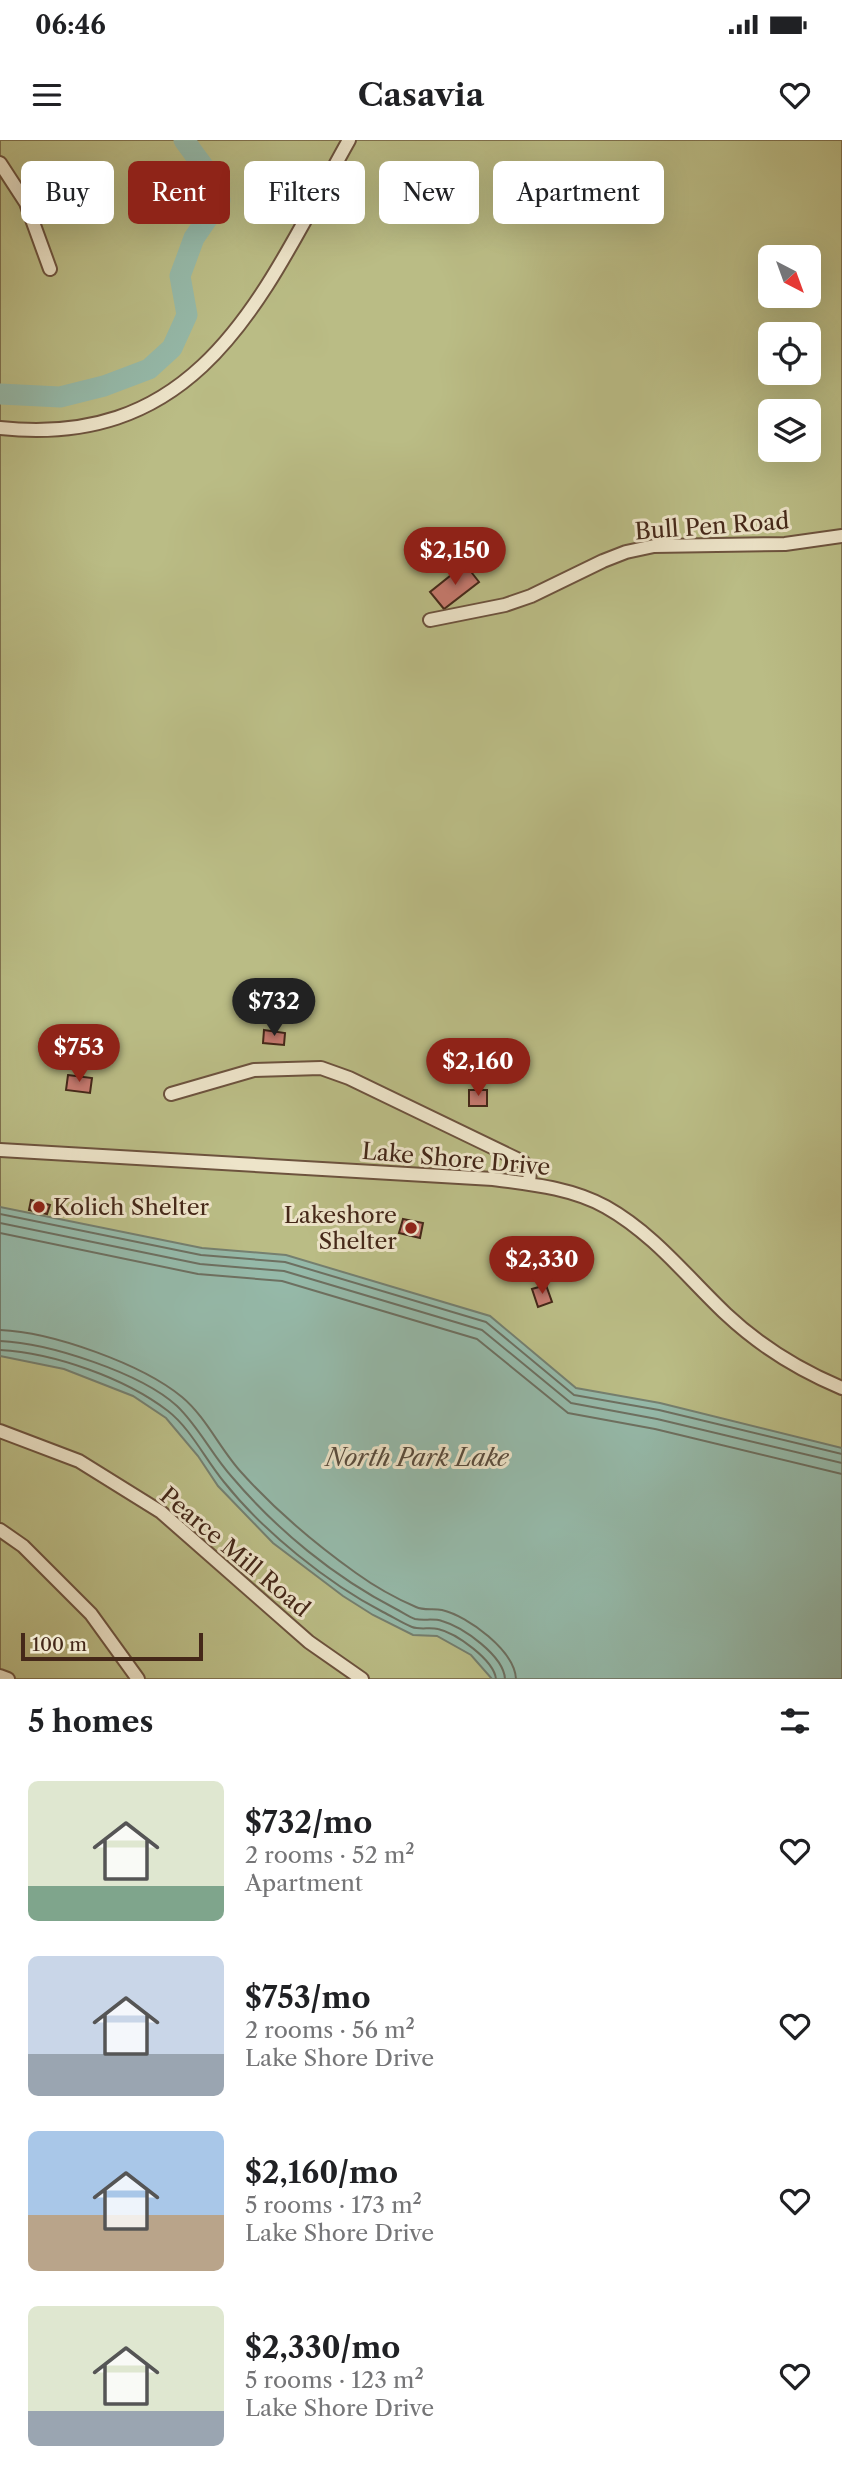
<!DOCTYPE html>
<meta charset="utf-8">
<style>
body{margin:0;font-family:"Libre Caslon Text",serif;background:#f6f6f6;color:#202124;height:100vh;display:flex;flex-direction:column;font-size:26px;white-space:nowrap}
*{box-sizing:border-box;margin:0}
p{font-size:23px;color:#757577}
.icon{flex:none;width:38px;height:38px;fill:none;stroke:currentColor;stroke-width:2;stroke-linecap:round;stroke-linejoin:round}
.map{position:relative;height:1539px;overflow:hidden}
.details{display:flex;flex-direction:column;background:#fff;flex:1}
.details>*{flex:none}
.banner{position:absolute;left:21px;top:21px;width:802px;height:63px;display:flex;gap:14px}
.needle{width:46px;rotate:139deg}
.buttons{position:absolute;left:758px;top:105px;display:grid;gap:14px}
.buttons a{display:grid;place-items:center;width:63px;height:63px;border-radius:10px;background:#fff;box-shadow:0 7px 28px #0002;font-size:35px}
.scale{position:absolute;left:21px;bottom:18px;width:182px;box-sizing:border-box;padding-left:7px;border:4px solid #452819;border-top:0;font-size:19px;line-height:24px;white-space:nowrap;color:#452819;-webkit-text-stroke:5px #ede4c9;paint-order:stroke}
.price{position:absolute;translate:-50% -60px;padding:0 16px;border-radius:24px;background:#8f2418;color:#fff;font-size:23px;line-height:46px;filter:drop-shadow(0 2px 4px #0008)}
.price::after{content:'';position:absolute;left:50%;top:42px;width:21px;height:16px;margin-left:-10px;background:inherit;clip-path:polygon(0 0,100% 0,50% 100%)}
.price.selected{background:#222;color:#fff}
ul{padding:0;list-style:none}
li{display:flex;align-items:center;gap:21px;height:175px;padding:0 28px}
li span{display:grid;place-items:center;flex:none;width:196px;height:140px;border-radius:10px;color:#555}
li>.icon{margin-inline-start:auto}
span .icon{width:84px;height:84px;fill:#fffc;stroke-width:1}
li b{font-size:30px}
h2{display:flex;justify-content:space-between;align-items:center;height:84px;padding:0 28px;font-size:30px}
.chip{padding:0 24px;border-radius:10px;background:#fff;box-shadow:0 7px 28px #0002;font-size:24px;line-height:63px}
.chip.selected{background:#8f2418;color:#fff}
.status{display:flex;justify-content:space-between;align-items:center;height:49px;padding:0 35px;background:#fff;direction:ltr}
.status svg{height:19px;fill:currentColor}
header{display:flex;justify-content:space-between;align-items:center;height:91px;padding:0 28px;background:#fff;font-size:32px;font-weight:700}
.map>svg:first-child{display:block}
</style>
<div class="status"><b>06:46</b><svg viewBox="0 0 49 12"><path d="M0 12V9h3v3zM5 12V6h3v6zM10 12V3h3v9zM15 12V0h3v12zM26 1h20v11H26zM47 4h2v5h-2z"/></svg></div>
<header><svg class="icon" aria-label="menu" viewBox="0 0 24 24"><path d="M4 6h16M4 12h16M4 18h16"/></svg>Casavia<svg class="icon" aria-label="heart" viewBox="0 0 24 24"><path d="M12 20l-8-8c-3-5 5-10 8-4 3-6 11-1 8 4z"/></svg></header>
<div class="map">
<svg width="842" height="1539" viewBox="0 0 842 1539">
<rect width="100%" height="100%" fill="#e4d5ac"/>
<filter id="stains"><feTurbulence type="fractalNoise" baseFrequency=".00286" numOctaves="4"/><feColorMatrix values="0 0 0 0 .2 0 0 0 0 .09 0 0 0 0 .02 0 0 0 .5 -.17"/></filter>
<radialGradient id="worn" r=".72"><stop offset=".6" stop-color="#630" stop-opacity="0"/><stop offset="1" stop-color="#630" stop-opacity=".3"/></radialGradient>
<!-- green -->
<path fill="#babc85" stroke="#80724f" stroke-width="2" fill-rule="evenodd" d="M0,0H842V1539H0ZM770,117H808V156H770ZM770,194H808V233H770ZM770,271H808V310H770Z"/>
<!-- water -->
<path fill="#95b9a9" stroke="#757f6f" stroke-width="2" d="M0,1067L202,1108L286,1115L490,1176L576,1248L660,1263L842,1308V1539H492L471,1515L437,1496L413,1495L373,1475L343,1456L273,1403L218,1346L198,1316L166,1278L133,1256L64,1229L0,1216Z"/>
<g fill="none" stroke-linecap="round" stroke-linejoin="round">
<!-- shore -->
<path stroke="#6d7061" stroke-width="2" d="M0,1074L201,1115L285,1122L486,1182L574,1255L659,1270L842,1314
M0,1083L200,1124L284,1131L482,1190L571,1263L657,1279L842,1323
M0,1093L198,1134L282,1141L477,1199L568,1273L655,1289L842,1334
M0,1190C52,1192 142,1224 182,1257C206,1277 220,1309 241,1332C276,1371 314,1403 356,1433C374,1446 395,1458 416,1467C424,1471 433,1468 442,1470C468,1476 515,1511 516,1539
M0,1201C49,1203 141,1233 177,1266C199,1287 212,1315 232,1337C277,1390 334,1437 396,1469C402,1472 409,1477 415,1479C424,1481 433,1478 442,1481C463,1487 504,1516 505,1539
M0,1210C54,1213 125,1238 168,1271C191,1289 205,1319 224,1342C263,1391 327,1443 383,1472C393,1477 402,1483 412,1487C420,1490 430,1487 438,1489C456,1493 494,1520 496,1539"/>
<!-- river -->
<path stroke="#95b9a9" stroke-width="21" d="M0,254L60,257L104,246L149,229L172,208L187,175L180,136L194,98L220,60L214,41L184,0"/>
</g>
<!-- building -->
<path fill="#c77a6f" stroke="#452819" stroke-width="2" d="M48,36L52,46L36,52L32,42Z
M465,424L479,442L444,469L430,452Z
M264,890L285,893L284,905L263,903Z
M68,935L92,938L90,953L66,950Z
M469,950H487V966H469Z
M31,1060L50,1065L47,1074L29,1070Z
M403,1079L423,1083L420,1098L399,1093Z
M546,1145L552,1162L538,1167L532,1149Z"/>
<g fill="none" stroke-linecap="round" stroke-linejoin="round">
<defs>
<path id="minor" d="M0,23L26,63L50,129
M0,288C205,310 265,149 349,0
M430,480L505,465L531,456L603,421L626,412L654,406L785,404L842,396
M171,954L254,930L321,928L349,938L523,1022L530,1030L529,1044
M0,1010L493,1039C531,1044 572,1048 606,1067C654,1094 687,1137 726,1174C760,1206 799,1230 842,1248
M0,1291L79,1321L161,1372L309,1502L362,1539
M0,1390L23,1406L91,1474L138,1539
M0,1536L8,1539"/>
</defs>
<!-- minor casing -->
<use href="#minor" stroke="#6d533e" stroke-width="16"/>
<!-- minor -->
<use href="#minor" stroke="#ede4c9" stroke-width="12"/>
</g>
<!-- markers -->
<g fill="#8f2418" stroke="#ede4c9" stroke-width="2.5">
<circle cx="39" cy="1067" r="7"/>
<circle cx="411" cy="1088" r="7"/>
</g>
<g text-anchor="middle" dominant-baseline="central" stroke-width="6" stroke-linejoin="round" paint-order="stroke">
<!-- street labels -->
<g font-size="23" fill="#452819" stroke="#ede4c9">
<text transform="translate(712 386) rotate(-4)">Bull Pen Road</text>
<text transform="translate(456 1019) rotate(5)">Lake Shore Drive</text>
<text transform="translate(235 1412) rotate(40)">Pearce Mill Road</text>
</g>
<!-- poi labels -->
<g font-size="23" fill="#452819" stroke="#ede4c9" text-anchor="start">
<text x="53" y="1067">Kolich Shelter</text>
<text x="397" y="1075" text-anchor="end">Lakeshore<tspan x="397" dy="26">Shelter</tspan></text>
</g>
<!-- water labels -->
<g font-size="24" font-style="italic" fill="#594c3d" stroke="#ede4c9">
<text x="417" y="1317">North Park Lake</text>
</g>
</g>
<rect width="100%" height="100%" filter="url(#stains)"/>
<rect width="100%" height="100%" fill="url(#worn)"/>
</svg>
<div class="buttons">
<a><svg class="needle" viewBox="-14 -14 28 28"><path d="M0-13l5 13h-10z" fill="#e53935"/><path d="M0 13l5-13h-10z" fill="#757577"/></svg></a>
<a><svg class="icon" aria-label="locate" viewBox="0 0 24 24"><circle cx="12" cy="12" r="6"/><path d="M12 2v4M12 18v4M2 12h4M18 12h4"/></svg></a>
<a><svg class="icon" aria-label="layers" viewBox="0 0 24 24"><path d="M12 4l9 5-9 5-9-5zM3 14l9 5 9-5"/></svg></a>
</div>
<div class="scale">100 m</div>
<b class="price" style="left:455px;top:447px">$2,150</b>
<b class="price selected" style="left:274px;top:898px">$732</b>
<b class="price" style="left:79px;top:944px">$753</b>
<b class="price" style="left:478px;top:958px">$2,160</b>
<b class="price" style="left:542px;top:1156px">$2,330</b>
<div class="banner">
<a class="chip">Buy</a>
<a class="chip selected">Rent</a>
<a class="chip">Filters</a>
<a class="chip">New</a>
<a class="chip">Apartment</a>
</div>
</div>
<section class="details">
<h2>5 homes<svg class="icon" aria-label="filters" viewBox="0 0 24 24"><path d="M4 7h16M4 17h16"/><circle cx="9" cy="7" r="2"/><circle cx="15" cy="17" r="2"/></svg></h2>
<ul>
<li><span style="background:linear-gradient(#dfe7d0 75%,#7fa58c 0)"><svg class="icon" aria-label="home" viewBox="0 0 24 24"><path d="M3 11l9-7 9 7M6 9v11h12V9"/></svg></span><div><b>$732/mo</b><p>2 rooms · 52 m²</p><p>Apartment</p></div><svg class="icon" aria-label="heart" viewBox="0 0 24 24"><path d="M12 20l-8-8c-3-5 5-10 8-4 3-6 11-1 8 4z"/></svg></li>
<li><span style="background:linear-gradient(#c9d6e8 70%,#9aa5b1 0)"><svg class="icon" aria-label="home" viewBox="0 0 24 24"><path d="M3 11l9-7 9 7M6 9v11h12V9"/></svg></span><div><b>$753/mo</b><p>2 rooms · 56 m²</p><p>Lake Shore Drive</p></div><svg class="icon" aria-label="heart" viewBox="0 0 24 24"><path d="M12 20l-8-8c-3-5 5-10 8-4 3-6 11-1 8 4z"/></svg></li>
<li><span style="background:linear-gradient(#a9c7e8 60%,#b9a48a 0)"><svg class="icon" aria-label="home" viewBox="0 0 24 24"><path d="M3 11l9-7 9 7M6 9v11h12V9"/></svg></span><div><b>$2,160/mo</b><p>5 rooms · 173 m²</p><p>Lake Shore Drive</p></div><svg class="icon" aria-label="heart" viewBox="0 0 24 24"><path d="M12 20l-8-8c-3-5 5-10 8-4 3-6 11-1 8 4z"/></svg></li>
<li><span style="background:linear-gradient(#dfe7d0 75%,#9aa5b1 0)"><svg class="icon" aria-label="home" viewBox="0 0 24 24"><path d="M3 11l9-7 9 7M6 9v11h12V9"/></svg></span><div><b>$2,330/mo</b><p>5 rooms · 123 m²</p><p>Lake Shore Drive</p></div><svg class="icon" aria-label="heart" viewBox="0 0 24 24"><path d="M12 20l-8-8c-3-5 5-10 8-4 3-6 11-1 8 4z"/></svg></li>
</ul>
</section>
